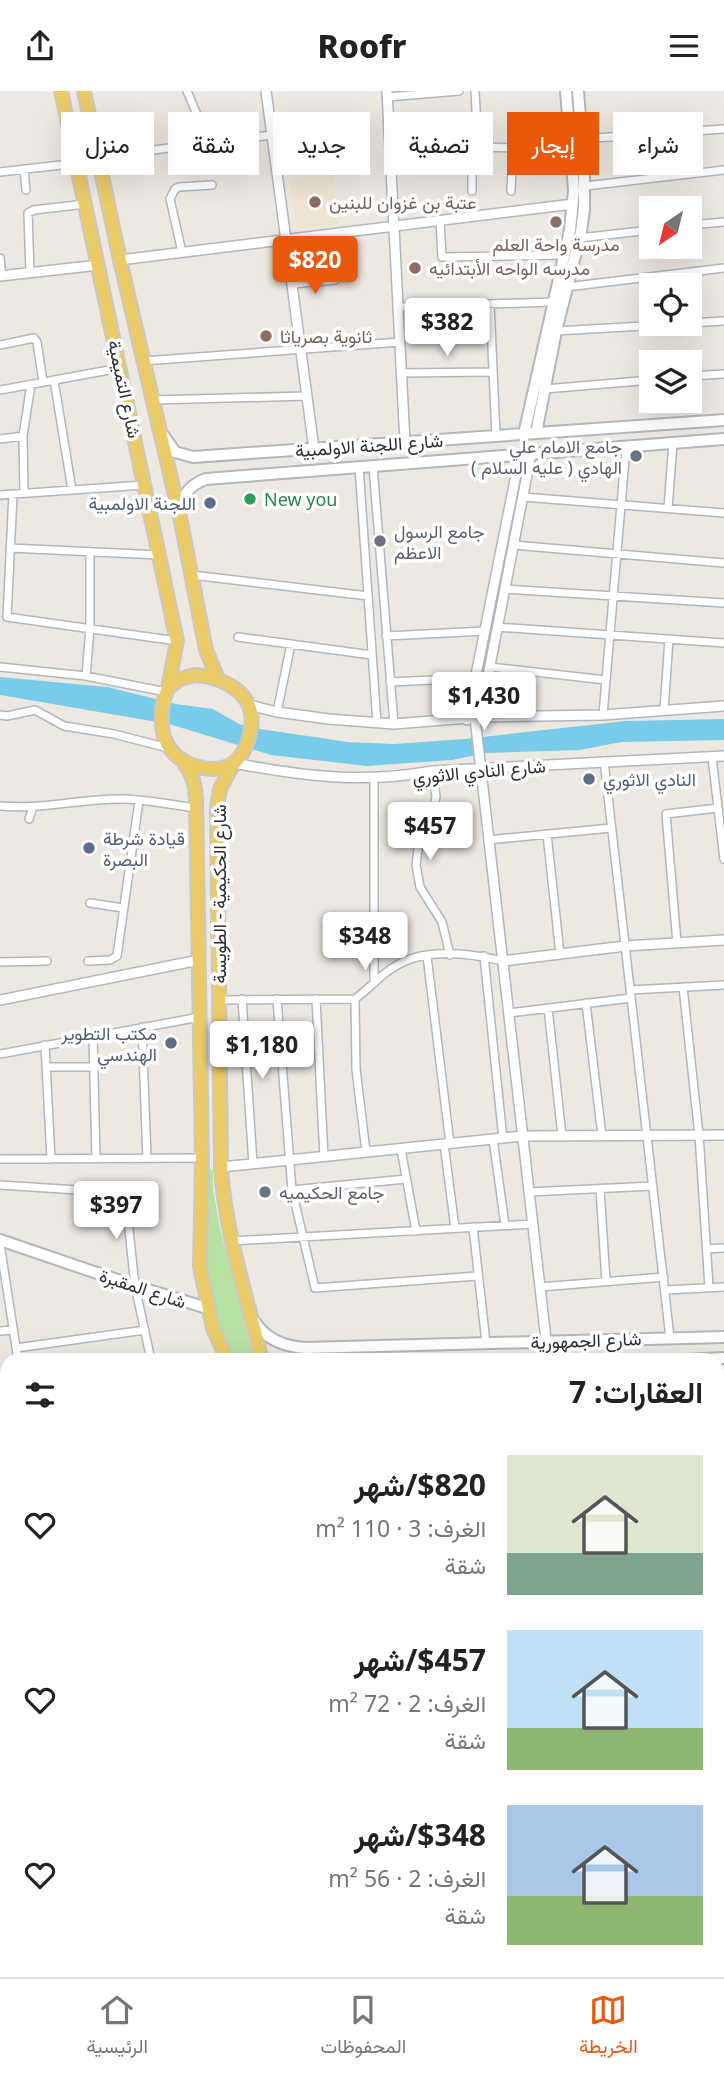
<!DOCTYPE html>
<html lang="ar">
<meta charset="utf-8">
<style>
body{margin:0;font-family:"Noto Sans",Vazirmatn,sans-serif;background:#f2f2f2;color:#222;direction:rtl;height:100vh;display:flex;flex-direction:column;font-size:26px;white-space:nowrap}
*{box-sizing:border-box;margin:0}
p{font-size:23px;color:#767676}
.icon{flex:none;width:38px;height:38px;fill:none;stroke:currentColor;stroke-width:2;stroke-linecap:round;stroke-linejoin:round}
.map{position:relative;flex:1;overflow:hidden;direction:ltr}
.panel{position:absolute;left:0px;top:1262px;width:724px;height:625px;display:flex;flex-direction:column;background:#fff;border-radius:21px 21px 0 0;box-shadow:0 7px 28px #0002;direction:rtl}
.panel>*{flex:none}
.guide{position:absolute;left:21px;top:21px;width:682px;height:63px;direction:rtl;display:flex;gap:14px}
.needle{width:46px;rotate:215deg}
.tools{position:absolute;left:639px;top:105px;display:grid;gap:14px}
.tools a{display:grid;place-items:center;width:63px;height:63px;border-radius:0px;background:#fff;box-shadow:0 7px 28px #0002;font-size:35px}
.price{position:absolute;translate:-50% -60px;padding:0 16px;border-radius:7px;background:#fff;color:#222;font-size:23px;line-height:46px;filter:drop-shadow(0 2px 4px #0008)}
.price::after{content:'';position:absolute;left:50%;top:42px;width:21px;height:16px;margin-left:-10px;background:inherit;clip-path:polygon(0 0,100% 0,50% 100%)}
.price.current{background:#ea580c;color:#fff}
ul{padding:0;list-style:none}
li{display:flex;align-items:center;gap:21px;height:175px;padding:0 21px}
li span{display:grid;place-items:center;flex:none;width:196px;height:140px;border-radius:0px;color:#555}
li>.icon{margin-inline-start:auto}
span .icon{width:84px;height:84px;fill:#fffc;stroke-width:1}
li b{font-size:30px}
h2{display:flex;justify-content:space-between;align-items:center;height:84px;padding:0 21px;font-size:30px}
.chip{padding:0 24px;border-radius:0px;background:#fff;box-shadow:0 7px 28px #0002;font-size:24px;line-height:63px}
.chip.current{background:#ea580c;color:#fff}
header{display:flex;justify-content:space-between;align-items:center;height:91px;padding:0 21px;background:#fff;font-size:32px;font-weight:800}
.tabs{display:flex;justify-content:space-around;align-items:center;height:98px;border-top:2px solid #e0e0e0;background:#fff;font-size:19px;color:#767676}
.tabs a{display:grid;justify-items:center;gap:4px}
.tabs .current{color:#ea580c}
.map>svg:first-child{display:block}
</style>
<header><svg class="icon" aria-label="menu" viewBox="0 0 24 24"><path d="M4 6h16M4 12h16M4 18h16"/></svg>Roofr<svg class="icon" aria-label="share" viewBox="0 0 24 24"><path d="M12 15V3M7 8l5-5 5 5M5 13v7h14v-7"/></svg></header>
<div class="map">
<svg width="724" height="1886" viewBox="0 0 724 1886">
<rect width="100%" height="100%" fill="#ede8e0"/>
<!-- education -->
<path fill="#eee4d1" d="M322,20L327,77L286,81L280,24Z
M334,84L339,135L296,137L289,88Z"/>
<!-- green -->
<path fill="#b6e1a0" d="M209,1077L213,1079V1099L220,1137L254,1269H235C219,1239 206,1200 204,1166C202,1137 205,1107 206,1079Z"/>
<!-- water -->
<path fill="#79cce9" d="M0,586L107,596L176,613L213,618L239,633L260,638L348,651L394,653L464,648L626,630L724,628V649L621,651L580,659L486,662L452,669L367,675L271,664L169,633L0,604Z"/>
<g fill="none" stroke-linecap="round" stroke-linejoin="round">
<defs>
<path id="minor" d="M187,0L209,52
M475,0L478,56
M387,6L459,0
M581,48L724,38
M390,54L571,58
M98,66L272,44
M24,78L26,99
M0,81L78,72
M585,95L724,79
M472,100V56
M511,100L513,57
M440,130L442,166L563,164
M690,134L724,131
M579,147L651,139
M182,161L170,108L175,98L179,96L212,94
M0,167L2,185
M30,182L28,122L34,119L85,113
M292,193L335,189
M566,196L724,177
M490,213L496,345
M398,216L552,211
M690,232L724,230
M556,240L679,233
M0,254L34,247L37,251L43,291
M143,270L400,251
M401,282L493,281
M690,285L724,283
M54,289L72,399
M545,298L651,289
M0,299L120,277
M153,309L307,305
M0,348L23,345
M373,375L394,633
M359,376L377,632
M24,402L23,345L31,293
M13,403L7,526L177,550
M0,404L144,394
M523,406L724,422
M668,417L673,352
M513,454L724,472
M10,457L159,464
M192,484L368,505
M505,498L724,512
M497,536L724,552
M386,545L485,540
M238,546L372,564
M0,576L86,585L166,601
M490,576L606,589
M86,585L90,537V461
M390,591L476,587
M664,619L669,548
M277,621L291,553
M0,624L7,625L35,619L64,635L114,643L168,657
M603,624L626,356
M712,666L724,768
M604,670L670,1247
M432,680L436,705L433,723L419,751L416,774L420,796L442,831L450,864
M0,715C42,719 83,707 125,708C149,709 173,714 196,717
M29,728L33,716
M547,743L560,863
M488,749L611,737
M90,812L123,817
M677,852L666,723L718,717
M427,865L450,1053
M484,865L503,1048
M88,870L110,869L117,865L139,710
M0,871L47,870
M374,892V688
M683,896L699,1044L709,1196
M630,899L724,894
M242,908L253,1073
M277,908L292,1099L315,1197L477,1185
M316,908L324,1066
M355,908L356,978L366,1061
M220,909L355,908C369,898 379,885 394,876C424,856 470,862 503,870
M586,912L602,1045
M548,917L562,1045
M509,922L631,907
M142,936L147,1067
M93,945L96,1068
M45,954L51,1068
M0,963L200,926
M46,976H93
M493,1048L505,1134
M444,1053L455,1137
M401,1058L416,1140
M0,1068L202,1067
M0,1094L125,1102L135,1195L151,1269
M600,1098L606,1190
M292,1099L406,1088
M529,1101L653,1095
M473,1136L486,1252
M231,1150L533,1133
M0,1153L18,1269
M707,1158L724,1157
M540,1196L664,1186
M665,1199L724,1196
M0,1240L13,1239
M16,1257L145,1239
M718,1335L724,1334
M0,1352L7,1349
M718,1384H724
M0,1397L7,1413
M0,1534L7,1546
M0,1581L7,1574
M0,1663L7,1653
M0,1731L7,1732
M0,1773L7,1774
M166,1880L168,1886
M230,1880L231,1886
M280,1880L281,1886
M327,1880L328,1886
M377,1880L378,1886
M456,1880L457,1886"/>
<path id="tertiary" d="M266,0L314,358
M387,0L405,352
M120,169L573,113
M0,185L99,174
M249,614L277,621L329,628L394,633L480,626L603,624L724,615
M480,626L531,363
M475,627L546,1249
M467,629L520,364
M234,672C301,685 365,693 432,680L724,665
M503,870L625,855L724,849
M0,909L199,869
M221,1076L523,1045L724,1044
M98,1886L124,1880"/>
<path id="secondary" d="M536,342L556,240L581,141L584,118V77L578,0
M524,343L570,139L574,99L566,0
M164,345L175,361L193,366L724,329
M180,423C181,405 189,394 206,388L724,348
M0,1149L135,1195L207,1217
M254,1230C267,1249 283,1255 305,1257L724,1246
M684,1269L724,1267
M718,1688L724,1689
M718,1698L724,1699"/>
<path id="primary" d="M61,0L177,550L168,597
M84,0L120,169L180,426L206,559L218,588
M195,584C215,585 241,595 249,615C256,631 248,660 235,671C227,678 213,679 203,677C190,675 180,670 171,659C158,642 160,616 168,597L180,588Z
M184,672C193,684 195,693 196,708L202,1067L200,1176L213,1237L227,1269
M234,672L220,698L217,715L221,1076C225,1142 247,1205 262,1269
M430,1880V1886
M441,1880L442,1886"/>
</defs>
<!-- minor casing -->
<use href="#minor" stroke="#b3b6bf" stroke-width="10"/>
<!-- tertiary casing -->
<use href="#tertiary" stroke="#b3b6bf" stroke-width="12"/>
<!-- secondary casing -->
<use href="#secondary" stroke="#b3b6bf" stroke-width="14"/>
<!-- primary casing -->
<use href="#primary" stroke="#c8c8c8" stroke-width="16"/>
<!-- minor -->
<use href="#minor" stroke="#fff" stroke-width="7"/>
<!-- tertiary -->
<use href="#tertiary" stroke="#fff" stroke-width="9"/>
<!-- secondary -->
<use href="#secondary" stroke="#fff" stroke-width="10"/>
<!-- primary -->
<use href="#primary" stroke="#ebcb68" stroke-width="12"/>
</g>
<!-- markers -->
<g fill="#8d6e63" stroke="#fff" stroke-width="2.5">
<circle cx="315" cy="111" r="7"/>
<circle cx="556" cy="131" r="7"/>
<circle cx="415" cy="177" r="7"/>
<circle cx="266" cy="245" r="7"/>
</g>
<g fill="#6b7280" stroke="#fff" stroke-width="2.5">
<circle cx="636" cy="365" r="7"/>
<circle cx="380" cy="450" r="7"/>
<circle cx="265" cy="1101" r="7"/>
</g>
<circle fill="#2e9e5b" stroke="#fff" stroke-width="2.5" cx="250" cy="408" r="7"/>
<g fill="#5c6f8a" stroke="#fff" stroke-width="2.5">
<circle cx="210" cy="412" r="7"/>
<circle cx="589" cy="688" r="7"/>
<circle cx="89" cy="757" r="7"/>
<circle cx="171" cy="952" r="7"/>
</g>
<g text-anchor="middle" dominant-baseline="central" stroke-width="7" stroke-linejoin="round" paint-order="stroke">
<!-- education labels -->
<g font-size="18" fill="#785e54" stroke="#fff" text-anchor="start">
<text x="329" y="111">عتبة بن غزوان للبنين</text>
<text x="556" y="153" text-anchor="middle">مدرسة واحة العلم</text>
<text x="429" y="177">مدرسه الواحه الأبتدائيه</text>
<text x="280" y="245">ثانوية بصرياثا</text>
</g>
<!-- street labels -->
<g font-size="18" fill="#2d2d2d" stroke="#fff">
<text transform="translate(125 298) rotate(78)">شارع التميمية</text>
<text transform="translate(369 354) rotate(-4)">شارع اللجنة الاولمبية</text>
<text transform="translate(479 680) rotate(-5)">شارع النادي الاثوري</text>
<text transform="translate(219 803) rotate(-90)">شارع الحكيمية - الطويسة</text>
<text transform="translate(143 1197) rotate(18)">شارع المقبرة</text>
<text transform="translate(586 1249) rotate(-2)">شارع الجمهورية</text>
</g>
<!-- worship labels -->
<g font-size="18" fill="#5b616d" stroke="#fff" text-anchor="start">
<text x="622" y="355" text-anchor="end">جامع الامام علي<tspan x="622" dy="21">الهادي ( عليه السلام )</tspan></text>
<text x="394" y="440">جامع الرسول<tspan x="394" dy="21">الاعظم</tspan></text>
<text x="279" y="1101">جامع الحكيميه</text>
</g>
<!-- leisure labels -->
<g font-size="18" fill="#27864d" stroke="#fff" text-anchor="start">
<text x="264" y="408">New you</text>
</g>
<!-- service labels -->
<g font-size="18" fill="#4e5e75" stroke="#fff" text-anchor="end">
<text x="196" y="412">اللجنة الاولمبية</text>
<text x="603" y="688" text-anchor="start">النادي الاثوري</text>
<text x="103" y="747" text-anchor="start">قيادة شرطة<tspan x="103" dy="21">البصرة</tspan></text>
<text x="157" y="942">مكتب التطوير<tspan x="157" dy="21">الهندسي</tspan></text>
</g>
</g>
</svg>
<div class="tools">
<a><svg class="needle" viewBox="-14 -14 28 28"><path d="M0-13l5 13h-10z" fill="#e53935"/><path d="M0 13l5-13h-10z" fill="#767676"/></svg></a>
<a><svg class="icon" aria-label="locate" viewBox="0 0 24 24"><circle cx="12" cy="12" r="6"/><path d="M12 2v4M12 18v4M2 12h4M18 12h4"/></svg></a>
<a><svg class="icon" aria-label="layers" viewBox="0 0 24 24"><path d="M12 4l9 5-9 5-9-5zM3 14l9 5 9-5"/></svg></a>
</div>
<b class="price current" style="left:315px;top:205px">$820</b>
<b class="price" style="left:447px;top:267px">$382</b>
<b class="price" style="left:484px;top:641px">$1,430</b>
<b class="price" style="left:430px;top:771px">$457</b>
<b class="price" style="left:365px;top:881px">$348</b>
<b class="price" style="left:262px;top:990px">$1,180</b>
<b class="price" style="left:116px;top:1150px">$397</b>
<div class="guide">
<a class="chip">شراء</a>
<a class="chip current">إيجار</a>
<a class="chip">تصفية</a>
<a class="chip">جديد</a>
<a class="chip">شقة</a>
<a class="chip">منزل</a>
</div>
<section class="panel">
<h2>العقارات: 7<svg class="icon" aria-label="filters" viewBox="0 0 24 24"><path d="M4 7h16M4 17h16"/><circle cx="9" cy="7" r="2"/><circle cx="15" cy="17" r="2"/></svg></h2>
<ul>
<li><span style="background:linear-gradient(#dfe7d0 70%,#7fa58c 0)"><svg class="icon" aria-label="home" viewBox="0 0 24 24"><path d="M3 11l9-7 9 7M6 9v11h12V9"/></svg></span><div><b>$820/شهر</b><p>الغرف: 3 · 110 m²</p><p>شقة</p></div><svg class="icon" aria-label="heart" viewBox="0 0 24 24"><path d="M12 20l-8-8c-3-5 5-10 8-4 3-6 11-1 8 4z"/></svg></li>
<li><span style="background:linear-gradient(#bfe0f5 70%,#8fb573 0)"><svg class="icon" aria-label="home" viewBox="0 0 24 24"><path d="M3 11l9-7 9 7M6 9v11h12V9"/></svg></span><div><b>$457/شهر</b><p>الغرف: 2 · 72 m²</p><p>شقة</p></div><svg class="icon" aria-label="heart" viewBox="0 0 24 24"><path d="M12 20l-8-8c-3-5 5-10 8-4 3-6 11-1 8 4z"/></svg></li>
<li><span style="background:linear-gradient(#a9c7e8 65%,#8fb573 0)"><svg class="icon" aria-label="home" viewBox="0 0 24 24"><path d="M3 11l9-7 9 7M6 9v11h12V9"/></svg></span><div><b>$348/شهر</b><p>الغرف: 2 · 56 m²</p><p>شقة</p></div><svg class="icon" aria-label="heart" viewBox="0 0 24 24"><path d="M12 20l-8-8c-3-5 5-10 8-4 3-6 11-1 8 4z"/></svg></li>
</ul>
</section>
</div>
<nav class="tabs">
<a class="current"><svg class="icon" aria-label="map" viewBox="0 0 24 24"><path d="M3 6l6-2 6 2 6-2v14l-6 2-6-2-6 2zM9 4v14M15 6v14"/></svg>الخريطة</a>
<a><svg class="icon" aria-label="saved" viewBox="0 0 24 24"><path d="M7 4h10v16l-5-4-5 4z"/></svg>المحفوظات</a>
<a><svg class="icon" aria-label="home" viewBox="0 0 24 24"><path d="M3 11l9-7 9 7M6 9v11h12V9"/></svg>الرئيسية</a>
</nav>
